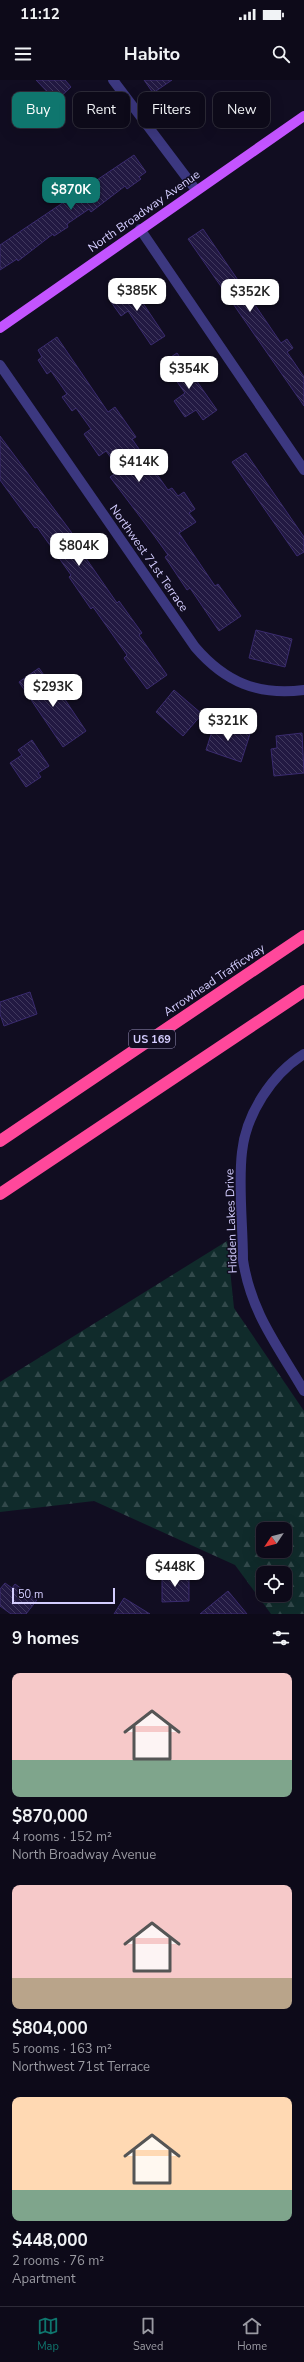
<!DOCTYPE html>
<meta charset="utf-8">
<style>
body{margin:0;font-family:"Nunito Sans",sans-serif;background:#1b1826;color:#f1f3f6;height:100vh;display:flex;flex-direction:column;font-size:15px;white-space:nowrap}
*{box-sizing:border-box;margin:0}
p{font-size:13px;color:#9a9aa2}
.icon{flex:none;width:22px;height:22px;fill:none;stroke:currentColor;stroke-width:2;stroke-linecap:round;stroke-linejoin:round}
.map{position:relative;height:1534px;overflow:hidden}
.side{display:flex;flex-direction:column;background:#0d0a19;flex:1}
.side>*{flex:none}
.hud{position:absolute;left:12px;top:12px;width:280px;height:36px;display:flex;gap:8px}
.needle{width:26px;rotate:235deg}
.fabs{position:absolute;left:256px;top:1442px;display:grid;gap:8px}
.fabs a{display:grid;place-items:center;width:36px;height:36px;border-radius:8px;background:#0d0a19;box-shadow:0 4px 16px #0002,0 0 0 1px #2d2b38;font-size:20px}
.scale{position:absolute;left:12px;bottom:10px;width:103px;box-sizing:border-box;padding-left:4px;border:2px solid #d4cdff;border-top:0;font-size:11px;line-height:14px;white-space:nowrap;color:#d4cdff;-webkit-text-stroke:3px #110d21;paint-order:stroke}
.price{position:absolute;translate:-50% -34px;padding:0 9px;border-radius:8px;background:#fff;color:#222;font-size:13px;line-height:26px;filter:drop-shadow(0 1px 2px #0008)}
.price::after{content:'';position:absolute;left:50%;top:24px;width:12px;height:9px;margin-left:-6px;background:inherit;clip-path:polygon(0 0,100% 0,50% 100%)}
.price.on{background:#0f766e;color:#fff}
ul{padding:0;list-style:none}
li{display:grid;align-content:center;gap:8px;height:212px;padding:0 12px}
li span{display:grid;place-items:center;height:124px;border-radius:8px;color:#555}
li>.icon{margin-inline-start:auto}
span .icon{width:72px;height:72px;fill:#fffc;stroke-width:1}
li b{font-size:17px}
h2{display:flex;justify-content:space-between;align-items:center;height:48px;padding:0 12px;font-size:17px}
.chip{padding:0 14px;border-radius:8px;background:#0d0a19;box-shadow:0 4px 16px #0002,0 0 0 1px #2d2b38;font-size:14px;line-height:36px}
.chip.on{background:#0f766e;color:#fff}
.status{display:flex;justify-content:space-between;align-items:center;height:28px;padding:0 20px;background:#0d0a19;direction:ltr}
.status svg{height:11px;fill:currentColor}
header{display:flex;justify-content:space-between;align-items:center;height:52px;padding:0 12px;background:#0d0a19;font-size:18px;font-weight:700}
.tab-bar{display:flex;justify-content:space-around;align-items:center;height:56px;border-top:1px solid #2d2b38;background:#0d0a19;font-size:11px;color:#9a9aa2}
.tab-bar a{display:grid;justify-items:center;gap:2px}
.tab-bar .on{color:#0f766e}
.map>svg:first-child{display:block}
</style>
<div class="status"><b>11:12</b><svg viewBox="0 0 49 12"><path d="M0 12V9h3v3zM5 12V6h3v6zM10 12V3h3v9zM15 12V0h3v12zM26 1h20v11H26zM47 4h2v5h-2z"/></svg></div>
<header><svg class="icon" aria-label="menu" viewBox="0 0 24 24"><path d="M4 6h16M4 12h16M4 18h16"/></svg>Habito<svg class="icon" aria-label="search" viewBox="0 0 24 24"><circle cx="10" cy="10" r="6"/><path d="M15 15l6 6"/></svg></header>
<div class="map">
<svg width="304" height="1534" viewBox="0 0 304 1534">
<defs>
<pattern id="forest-firs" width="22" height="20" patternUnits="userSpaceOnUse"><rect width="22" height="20" fill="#102b2b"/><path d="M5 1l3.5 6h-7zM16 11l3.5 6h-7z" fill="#32494b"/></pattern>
<pattern id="building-back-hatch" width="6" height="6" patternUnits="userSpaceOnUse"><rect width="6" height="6" fill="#221942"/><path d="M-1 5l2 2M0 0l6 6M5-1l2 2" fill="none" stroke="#41395e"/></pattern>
</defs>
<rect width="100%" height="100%" fill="#110d21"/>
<!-- forest -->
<path fill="url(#forest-firs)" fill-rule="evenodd" d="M227,1161L234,1228L304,1331V1534H271L235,1485L94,1421L0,1432V1302ZM263,1449H285V1471H263ZM263,1493H285V1515H263Z"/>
<!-- building -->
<path fill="url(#building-back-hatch)" stroke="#3a2b6e" d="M36,0H65L71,7L56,21Z
M144,0H172L153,13Z
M134,75L146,92L139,97L141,99L127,109L125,106L91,132L89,129L67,144L68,147L54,156L53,154L18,181L17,179L0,190V165Z
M203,149L281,263L287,259L293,268L287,272L304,297V326L188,159Z
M128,201L165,256L151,265L128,231L121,236L111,222L118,217L114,211Z
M57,257L108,332L115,327L136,357L132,359L168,410L172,408L178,416L184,412L195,429L189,433L196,442L179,453L215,506L218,504L241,536L219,551L190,508L187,510L165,477L168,475L153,454L110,397L120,390L106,371L99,376L84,354L91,349L76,328L72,331L62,317L67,314L51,291L47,294L38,280L42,277L38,270Z
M177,273L217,330L203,340L196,330L185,337L174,321L185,313L163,282Z
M0,356L86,472L83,474L117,523L119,521L142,553L139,555L167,595L147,609L124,578L127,575L93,527L91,529L69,497L71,495L37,447L35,448L0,400Z
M246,373L304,457V472L297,476L232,382Z
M256,550L292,559L285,587L249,578Z
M39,588L61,620L64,618L86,651L63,667L19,602Z
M174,610L202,634L183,656L156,632Z
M215,642L250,654L241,682L206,670Z
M302,653L304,693L274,696L271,669L277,668L276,656Z
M32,660L49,686L38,693L41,697L26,707L10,683L22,675L18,670Z
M30,912L37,934L4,946L0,934V922Z
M162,1495H189V1521L162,1522Z
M5,1503L12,1508L15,1504L37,1520L26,1534H11L0,1526V1509Z
M228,1511L247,1534H200Z
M124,1518L150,1534H114Z"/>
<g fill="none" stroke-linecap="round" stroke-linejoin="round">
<!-- minor -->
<path stroke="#3c3880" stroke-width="10" d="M113,0L196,110
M140,149L304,390
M0,285L195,567C225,602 258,616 304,610
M304,974C272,994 246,1034 242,1072C238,1105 243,1146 243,1180C251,1233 278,1266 304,1311"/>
<!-- major -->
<path stroke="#c354ff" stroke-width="10" d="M0,248L304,36"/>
<!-- highway -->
<path stroke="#ff489b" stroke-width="12" d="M0,1061L304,856
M0,1114L304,911"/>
</g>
<g text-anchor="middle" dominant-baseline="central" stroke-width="3" stroke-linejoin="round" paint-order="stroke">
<!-- shield labels -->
<rect fill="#110d21" stroke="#9a93bc" stroke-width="1" x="129" y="950" width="46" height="18" rx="3"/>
<g font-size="11" font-weight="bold" fill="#d4cdff">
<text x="152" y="959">US 169</text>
</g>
<!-- street labels -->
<g font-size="12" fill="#d4cdff" stroke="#110d21">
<text transform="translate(144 131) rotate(-35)">North Broadway Avenue</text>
<text transform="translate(149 478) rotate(55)">Northwest 71st Terrace</text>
<text transform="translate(214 900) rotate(-34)">Arrowhead Trafficway</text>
<text transform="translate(231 1141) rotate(-92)">Hidden Lakes Drive</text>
</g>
</g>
</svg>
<div class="fabs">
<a><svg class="needle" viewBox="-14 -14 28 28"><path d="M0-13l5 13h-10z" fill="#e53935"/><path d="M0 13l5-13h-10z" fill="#9a9aa2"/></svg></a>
<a><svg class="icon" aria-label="locate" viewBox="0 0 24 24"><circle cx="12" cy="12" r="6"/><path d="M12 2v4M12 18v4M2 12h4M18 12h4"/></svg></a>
</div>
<div class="scale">50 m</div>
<b class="price on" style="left:71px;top:131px">$870K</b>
<b class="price" style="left:137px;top:232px">$385K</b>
<b class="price" style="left:250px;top:233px">$352K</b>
<b class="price" style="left:189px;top:310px">$354K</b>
<b class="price" style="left:139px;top:403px">$414K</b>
<b class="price" style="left:79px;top:487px">$804K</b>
<b class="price" style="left:53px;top:628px">$293K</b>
<b class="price" style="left:228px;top:662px">$321K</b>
<b class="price" style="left:175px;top:1508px">$448K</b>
<div class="hud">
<a class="chip on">Buy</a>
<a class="chip">Rent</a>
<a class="chip">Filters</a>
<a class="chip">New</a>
</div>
</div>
<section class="side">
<h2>9 homes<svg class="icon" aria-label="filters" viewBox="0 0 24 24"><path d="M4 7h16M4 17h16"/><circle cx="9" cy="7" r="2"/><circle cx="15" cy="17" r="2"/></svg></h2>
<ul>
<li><span style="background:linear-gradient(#f6c9c9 70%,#7fa58c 0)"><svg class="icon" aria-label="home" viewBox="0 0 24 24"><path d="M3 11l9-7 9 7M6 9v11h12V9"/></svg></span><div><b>$870,000</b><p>4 rooms · 152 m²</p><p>North Broadway Avenue</p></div></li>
<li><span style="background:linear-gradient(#f6c9c9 75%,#b9a48a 0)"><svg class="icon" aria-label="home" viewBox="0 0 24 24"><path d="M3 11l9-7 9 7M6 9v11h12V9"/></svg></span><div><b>$804,000</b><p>5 rooms · 163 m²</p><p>Northwest 71st Terrace</p></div></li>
<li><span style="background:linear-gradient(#ffd9b3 75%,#7fa58c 0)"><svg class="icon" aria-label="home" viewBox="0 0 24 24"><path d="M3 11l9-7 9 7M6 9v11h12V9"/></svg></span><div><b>$448,000</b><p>2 rooms · 76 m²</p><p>Apartment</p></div></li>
</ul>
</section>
<nav class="tab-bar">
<a class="on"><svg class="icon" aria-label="map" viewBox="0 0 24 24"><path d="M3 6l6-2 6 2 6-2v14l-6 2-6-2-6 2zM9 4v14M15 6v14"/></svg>Map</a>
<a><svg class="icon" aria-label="saved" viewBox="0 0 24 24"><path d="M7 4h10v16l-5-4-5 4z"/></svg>Saved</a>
<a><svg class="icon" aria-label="home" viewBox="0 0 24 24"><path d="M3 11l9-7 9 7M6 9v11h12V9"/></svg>Home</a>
</nav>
